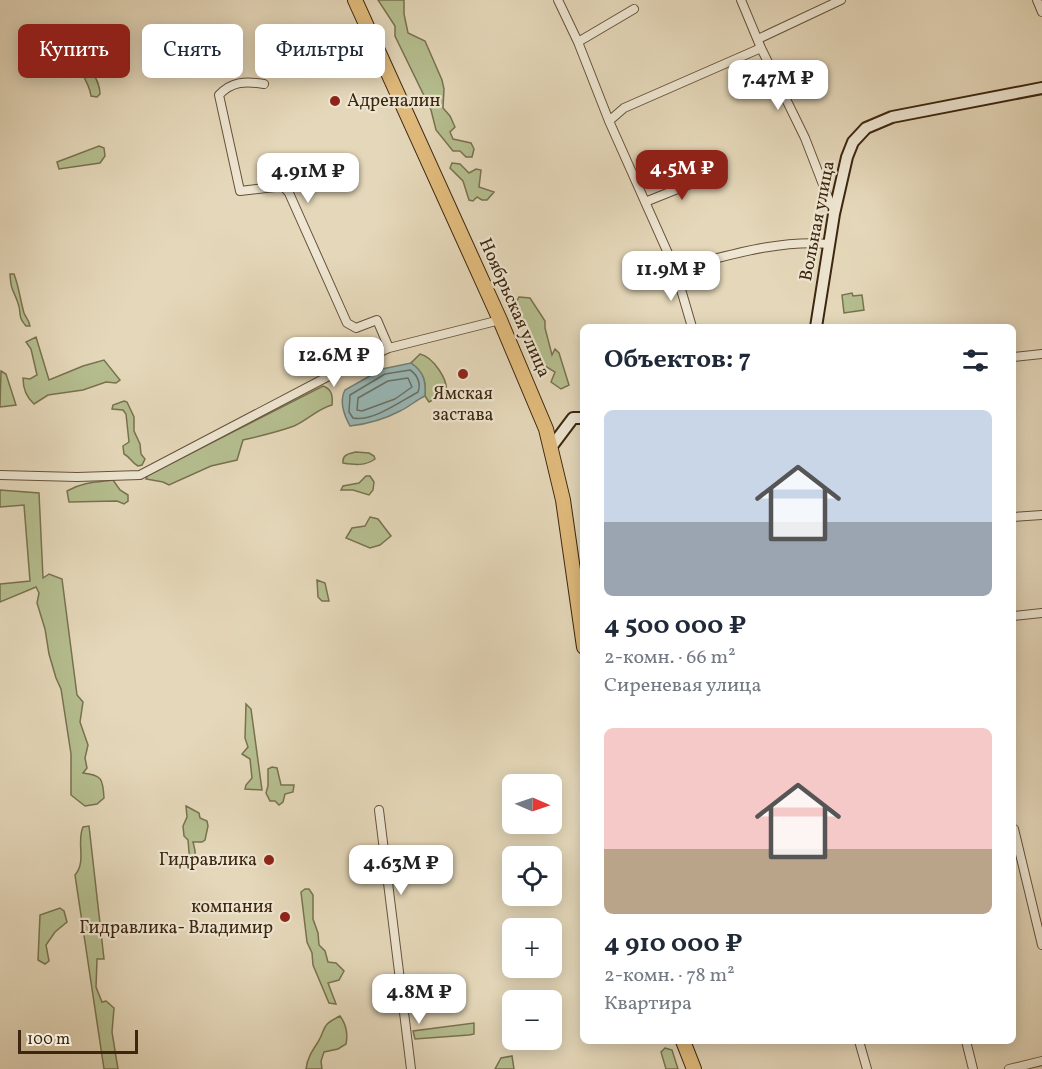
<!DOCTYPE html>
<html lang="ru">
<meta charset="utf-8">
<style>
body{margin:0;font-family:Vollkorn,serif;background:#f2f2f3;color:#1f2937;height:100vh;display:flex;flex-direction:column;font-size:22px;white-space:nowrap}
*{box-sizing:border-box;margin:0}
p{font-size:20px;color:#747a83}
.icon{flex:none;width:33px;height:33px;fill:none;stroke:currentColor;stroke-width:2;stroke-linecap:round;stroke-linejoin:round}
.map{position:relative;flex:1;overflow:hidden}
.panel{position:absolute;left:580px;top:324px;width:436px;height:720px;display:flex;flex-direction:column;background:#fff;border-radius:9px;box-shadow:0 3px 15px #0003}
.panel>*{flex:none}
.guide{position:absolute;left:18px;top:24px;width:472px;height:54px;display:flex;gap:12px}
.needle{width:39px;rotate:92deg}
.tools{position:absolute;left:502px;top:774px;display:grid;gap:12px}
.tools a{display:grid;place-items:center;width:60px;height:60px;border-radius:9px;background:#fff;box-shadow:0 3px 15px #0003;font-size:30px}
.scale{position:absolute;left:18px;bottom:15px;width:120px;box-sizing:border-box;padding-left:6px;border:3px solid #3c260f;border-top:0;font-size:16px;line-height:21px;white-space:nowrap;color:#3c260f;-webkit-text-stroke:4px #eee6d2;paint-order:stroke}
.price{position:absolute;translate:-50% -51px;padding:0 14px;border-radius:12px;background:#fff;color:#222;font-size:20px;line-height:39px;filter:drop-shadow(0 2px 3px #0008)}
.price::after{content:'';position:absolute;left:50%;top:36px;width:18px;height:14px;margin-left:-9px;background:inherit;clip-path:polygon(0 0,100% 0,50% 100%)}
.price.selected{background:#8f2418;color:#fff}
ul{padding:0;list-style:none}
li{display:grid;align-content:center;gap:12px;height:318px;padding:0 24px}
li span{display:grid;place-items:center;height:186px;border-radius:9px;color:#555}
li>.icon{margin-inline-start:auto}
span .icon{width:108px;height:108px;fill:#fffc;stroke-width:1}
li b{font-size:26px}
h2{display:flex;justify-content:space-between;align-items:center;height:72px;padding:0 24px;font-size:26px}
.pill{padding:0 21px;border-radius:9px;background:#fff;box-shadow:0 3px 15px #0003;font-size:21px;line-height:54px}
.pill.selected{background:#8f2418;color:#fff}
.map>svg:first-child{display:block}
</style>
<div class="map">
<svg width="1042" height="1069" viewBox="0 0 1042 1069">
<rect width="100%" height="100%" fill="#e5d8ba"/>
<filter id="stains"><feTurbulence type="fractalNoise" baseFrequency=".00333" numOctaves="4"/><feColorMatrix values="0 0 0 0 .2 0 0 0 0 .09 0 0 0 0 .02 0 0 0 .5 -.17"/></filter>
<radialGradient id="worn" r=".72"><stop offset=".6" stop-color="#630" stop-opacity="0"/><stop offset="1" stop-color="#630" stop-opacity=".3"/></radialGradient>
<!-- green -->
<path fill="#b5be8f" stroke="#78724f" stroke-width="1.5" d="M378,0H404V14L408,33L425,41L442,80L444,89L443,108L450,116L455,127L450,132L453,139L471,143L474,149L472,157H466L460,151H453L436,130L431,110L395,36V26Z
M74,35H78C86,44 84,52 88,63C92,74 100,81 100,94L97,97L91,96C89,79 74,65 70,49L57,46Z
M99,146L104,148L105,156L100,163L59,169L57,162Z
M452,163L460,164L469,173L476,169L481,170L479,187L494,192L487,200H482L477,197L473,201L469,200L463,181L450,168Z
M10,274H14C19,287 20,299 24,313C26,318 29,320 30,326H26C17,316 22,314 18,303C13,289 11,291 10,274Z
M852,293L853,296L862,295L864,310L844,313L842,295Z
M519,297L530,298L545,321V328L552,355L555,349L559,353L569,385L561,389L551,382L555,372L545,366L514,306Z
M36,337L49,380L83,366L104,360L120,380L116,383L106,382L83,390L48,395L34,404C26,397 23,388 23,378L30,379L37,375L31,349L26,342Z
M420,354C433,357 449,380 446,393L429,402L425,396C426,381 424,372 411,363Z
M1,371L6,374L16,405L0,407Z
M323,386C332,389 333,396 332,405C317,409 308,420 294,426C278,432 260,436 243,440L237,460L211,466L169,485L163,482L146,479L148,475Z
M124,401L127,402L134,417V431L140,444L141,454L145,459L142,465L138,466C132,463 130,457 124,454L123,446L129,442L126,414L123,410L112,409L113,405Z
M356,452L369,453L374,456L375,459C365,466 355,465 343,463C342,454 349,454 356,452Z
M366,476H370L374,482L373,490L369,495L353,490H341L343,486L359,483Z
M113,480L120,490L128,495V501L124,504L117,501L69,502L67,491C82,482 97,482 113,480Z
M0,490L39,493L43,578L49,574L62,579L77,695L83,702L80,722L88,745L85,758L87,768L83,773C102,775 103,779 104,798L97,804L85,806L71,795V754L61,689L56,678L49,654L45,629L37,603L39,593L36,587L0,602V584L30,581L24,505L0,507Z
M370,517L378,519L391,536L380,545L370,548L346,538L352,528L365,526Z
M317,580L325,583L329,601H322L318,597Z
M246,704L251,709L262,790L245,789L246,785L252,778L250,759L242,754L248,747L245,738Z
M272,767L277,768L281,785H294L293,792L285,794L283,802L279,805L275,801H270L266,793L268,786V769Z
M186,806L199,813L200,818L207,821L208,826L205,840L202,842H193C195,850 198,858 190,864L188,840L184,836L183,826L187,817Z
M89,826L104,959H97L96,987L102,1002L106,1001L114,1008L112,1032L118,1069H104L75,875C87,861 76,843 83,827Z
M305,889H309L313,895V919L318,933L319,945L325,951L328,962L336,963L344,971L339,980L328,983L336,1004L329,1003L313,965L312,953L307,942L301,892Z
M60,908L64,911L67,922L55,932L46,945L49,961L45,964L38,960L40,915Z
M340,1016C346,1024 348,1034 346,1044L338,1049L324,1052L321,1061L322,1069H306C307,1059 312,1051 318,1042C327,1027 320,1026 340,1016Z
M474,1023V1034L469,1035L415,1039L413,1031Z
M665,1048L672,1050L678,1069H666L661,1052Z
M512,1056L514,1069H495L501,1058Z"/>
<!-- water -->
<path fill="#98b8b7" stroke="#737e74" stroke-width="1.5" d="M411,363C424,372 426,381 425,396C416,400 409,407 400,411C385,419 367,424 350,426C344,415 339,401 345,390L382,369Z"/>
<g fill="none" stroke-linecap="round" stroke-linejoin="round">
<!-- shore -->
<path stroke="#6a6f63" stroke-width="1.5" d="M410,370C418,375 421,384 418,392C401,401 373,422 353,418L349,412L350,395L385,374Z
M408,378L412,387L395,399L362,411L357,410L358,398L388,381Z"/>
<defs>
<path id="street" d="M558,0L578,42L609,121L675,269L692,327
M741,0L761,48L805,138L834,213
M1037,0L1042,12
M758,39L841,0
M578,42L634,9
M264,84C246,81 232,81 219,95L240,191L283,186L289,193L347,323L356,328L377,320L389,348
M609,121L624,108L761,48
M645,202L710,176
M675,269C724,257 778,239 829,244
M1014,357L1042,354
M0,475L77,477L140,475L329,376L389,348L500,320
M1014,517L1042,515
M1014,616L1042,613
M379,810L411,1069
M1014,829L1042,945
M859,1041L867,1069
M966,1041L973,1069
M1009,1069L1042,1061"/>
<path id="secondary" d="M816,327L834,214L847,157L853,142L866,128L892,117L1042,88
M552,446L573,418H584"/>
<path id="highway" d="M355,0L500,320L546,429L563,500L584,647
M683,1041L694,1069"/>
</defs>
<!-- street casing -->
<use href="#street" stroke="#66523a" stroke-width="10"/>
<!-- secondary casing -->
<use href="#secondary" stroke="#3c260f" stroke-width="14"/>
<!-- highway casing -->
<use href="#highway" stroke="#3c260f" stroke-width="16"/>
<!-- street -->
<use href="#street" stroke="#eee6d2" stroke-width="8"/>
<!-- secondary -->
<use href="#secondary" stroke="#eee6d2" stroke-width="10"/>
<!-- highway -->
<use href="#highway" stroke="#e2bc7d" stroke-width="14"/>
</g>
<!-- markers -->
<g fill="#8f2418" stroke="#eee6d2" stroke-width="2">
<circle cx="335" cy="101" r="6"/>
<circle cx="463" cy="374" r="6"/>
<circle cx="269" cy="860" r="6"/>
<circle cx="285" cy="917" r="6"/>
</g>
<g text-anchor="middle" dominant-baseline="central" stroke-width="4.5" stroke-linejoin="round" paint-order="stroke">
<!-- poi labels -->
<g font-size="18" fill="#3c260f" stroke="#eee6d2" text-anchor="end">
<text x="347" y="101" text-anchor="start">Адреналин</text>
<text x="463" y="394" text-anchor="middle">Ямская<tspan x="463" dy="21">застава</tspan></text>
<text x="257" y="860">Гидравлика</text>
<text x="273" y="907">компания<tspan x="273" dy="21">Гидравлика- Владимир</tspan></text>
</g>
<!-- street labels -->
<g font-size="18" fill="#3c260f" stroke="#eee6d2">
<text transform="translate(818 221) rotate(-79)">Вольная улица</text>
<text transform="translate(514 308) rotate(66)">Ноябрьская улица</text>
</g>
</g>
<rect width="100%" height="100%" filter="url(#stains)"/>
<rect width="100%" height="100%" fill="url(#worn)"/>
</svg>
<div class="tools">
<a><svg class="needle" viewBox="-14 -14 28 28"><path d="M0-13l5 13h-10z" fill="#e53935"/><path d="M0 13l5-13h-10z" fill="#747a83"/></svg></a>
<a><svg class="icon" aria-label="locate" viewBox="0 0 24 24"><circle cx="12" cy="12" r="6"/><path d="M12 2v4M12 18v4M2 12h4M18 12h4"/></svg></a>
<a>+</a>
<a>−</a>
</div>
<div class="scale">100 m</div>
<b class="price" style="left:778px;top:111px">7.47M ₽</b>
<b class="price selected" style="left:682px;top:201px">4.5M ₽</b>
<b class="price" style="left:308px;top:204px">4.91M ₽</b>
<b class="price" style="left:671px;top:302px">11.9M ₽</b>
<b class="price" style="left:334px;top:388px">12.6M ₽</b>
<b class="price" style="left:401px;top:896px">4.63M ₽</b>
<b class="price" style="left:419px;top:1025px">4.8M ₽</b>
<div class="guide">
<a class="pill selected">Купить</a>
<a class="pill">Снять</a>
<a class="pill">Фильтры</a>
</div>
<section class="panel">
<h2>Объектов: 7<svg class="icon" aria-label="filters" viewBox="0 0 24 24"><path d="M4 7h16M4 17h16"/><circle cx="9" cy="7" r="2"/><circle cx="15" cy="17" r="2"/></svg></h2>
<ul>
<li><span style="background:linear-gradient(#c9d6e8 60%,#9aa5b1 0)"><svg class="icon" aria-label="home" viewBox="0 0 24 24"><path d="M3 11l9-7 9 7M6 9v11h12V9"/></svg></span><div><b>4 500 000 ₽</b><p>2-комн. · 66 m²</p><p>Сиреневая улица</p></div></li>
<li><span style="background:linear-gradient(#f6c9c9 65%,#b9a48a 0)"><svg class="icon" aria-label="home" viewBox="0 0 24 24"><path d="M3 11l9-7 9 7M6 9v11h12V9"/></svg></span><div><b>4 910 000 ₽</b><p>2-комн. · 78 m²</p><p>Квартира</p></div></li>
</ul>
</section>
</div>
